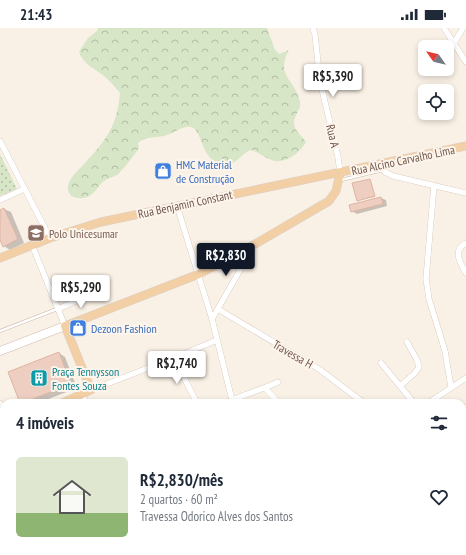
<!DOCTYPE html>
<html lang="pt">
<meta charset="utf-8">
<style>
body{margin:0;font-family:"PT Sans Narrow",sans-serif;background:#f6f6f7;color:#1f2937;height:100vh;display:flex;flex-direction:column;font-size:15px;white-space:nowrap}
*{box-sizing:border-box;margin:0}
p{font-size:13px;color:#747a83}
.icon{flex:none;width:22px;height:22px;fill:none;stroke:currentColor;stroke-width:2;stroke-linecap:round;stroke-linejoin:round}
.map{position:relative;flex:1;overflow:hidden}
.panel{position:absolute;left:0px;top:371px;width:466px;height:156px;display:flex;flex-direction:column;background:#fff;border-radius:12px 12px 0 0;box-shadow:0 2px 6px #0003}
.panel>*{flex:none}
.needle{width:26px;rotate:304deg}
.tools{position:absolute;left:418px;top:12px;display:grid;gap:8px}
.tools a{display:grid;place-items:center;width:36px;height:36px;border-radius:6px;background:#fff;box-shadow:0 2px 6px #0003;font-size:20px}
.price{position:absolute;translate:-50% -34px;padding:0 9px;border-radius:4px;background:#fff;color:#222;font-size:13px;line-height:26px;filter:drop-shadow(0 1px 2px #0008)}
.price::after{content:'';position:absolute;left:50%;top:24px;width:12px;height:9px;margin-left:-6px;background:inherit;clip-path:polygon(0 0,100% 0,50% 100%)}
.price.selected{background:#111827;color:#fff}
ul{padding:0;list-style:none}
li{display:flex;align-items:center;gap:12px;height:100px;padding:0 16px}
li+li{border-top:1px solid #e0e1e3}
li span{display:grid;place-items:center;flex:none;width:112px;height:80px;border-radius:6px;color:#555}
li>.icon{margin-inline-start:auto}
span .icon{width:48px;height:48px;fill:#fffc;stroke-width:1}
li b{font-size:17px}
h2{display:flex;justify-content:space-between;align-items:center;height:48px;padding:0 16px;font-size:17px}
.status{display:flex;justify-content:space-between;align-items:center;height:28px;padding:0 20px;background:#fff;direction:ltr}
.status svg{height:11px;fill:currentColor}
.map>svg:first-child{display:block}
</style>
<div class="status"><b>21:43</b><svg viewBox="0 0 49 12"><path d="M0 12V9h3v3zM5 12V6h3v6zM10 12V3h3v9zM15 12V0h3v12zM26 1h20v11H26zM47 4h2v5h-2z"/></svg></div>
<div class="map">
<svg width="466" height="527" viewBox="0 0 466 527">
<defs>
<pattern id="green-dots" width="8" height="8" patternUnits="userSpaceOnUse"><rect width="8" height="8" fill="#d6e6c6"/><path d="M2 2h.1M6 6h.1" fill="none" stroke="#b2bda3" stroke-width="1.8" stroke-linecap="round"/></pattern>
<pattern id="forest-crowns" width="20" height="18" patternUnits="userSpaceOnUse"><rect width="20" height="18" fill="#d6e6c6"/><path d="M2 6a3 3 0 1 1 6 0M12 15a3 3 0 1 1 6 0" fill="none" stroke="#b2bda3"/></pattern>
</defs>
<rect width="100%" height="100%" fill="#faf1e6"/>
<!-- green -->
<path fill="url(#green-dots)" d="M0,126L17,161L0,168Z
M73,523H134L136,527H75Z"/>
<!-- forest -->
<path fill="url(#forest-crowns)" d="M98,0H267L275,22L279,26L289,22C275,47 294,51 300,73C302,82 293,87 294,96C295,103 302,108 306,114C300,125 284,137 271,132C264,129 258,124 251,122C240,126 238,137 225,136C197,135 205,96 187,99C179,100 172,106 164,108C154,110 145,108 138,115L139,120C133,128 127,137 120,144C116,149 110,149 104,153C99,156 97,162 92,166C84,173 66,172 68,158C70,148 80,141 86,134C108,110 117,97 120,65C115,59 110,53 104,48C95,41 83,36 79,24L88,10L97,3Z"/>
<!-- shadow -->
<path fill="#0003" d="M370,152L375,169L358,172Z
M381,170L386,172L387,178L357,186L352,183Z
M4,181L11,184L24,215L10,222L4,218L0,210V183Z
M59,325L65,329L77,360L38,375H21Z
M0,383L4,392V401L0,402Z
M0,420L4,426V451L0,453Z"/>
<!-- building -->
<path fill="#edcec0" stroke="#deb4a2" d="M370,151L375,168L357,173L352,155Z
M381,169L383,176L351,184L349,177Z
M4,180L18,211L3,219L0,212V182Z
M59,324L71,356L23,375H20L8,344Z
M0,423L4,431V446L0,448Z"/>
<g fill="none" stroke-linecap="round" stroke-linejoin="round">
<defs>
<path id="lane" d="M341,152L383,142
M0,303L57,281
M29,527L31,523"/>
<path id="street" d="M313,0L315,7L320,53L338,129L340,145
M444,0L466,34
M454,15L463,0
M0,113L50,210
M379,137L385,144L393,148L466,165
M434,157L426,251L429,271L445,323L451,359
M0,172L24,161
M177,178L212,291L232,372
M466,215C452,223 460,234 466,245
M32,217L65,298
M58,281L96,264
M218,281L319,341L364,375
M212,291L255,216
M174,330L197,375
M381,335L414,375
M400,358L415,345L419,339L417,332L407,314
M265,360L279,375
M91,362L174,330L217,312
M81,366L87,375
M226,375C243,366 262,362 278,354
M428,375L466,350
M462,382L466,379
M462,448L466,453
M462,461L466,457
M0,512L4,509
M178,523L181,527
M244,523L254,527
M361,523L367,527
M426,523L430,527
M285,527L287,523
M352,527L354,523
M461,527L466,522"/>
<path id="secondary" d="M0,323L65,298
M0,377L4,386
M66,523L67,527"/>
<path id="primary" d="M0,230L50,210L101,194L466,118
M62,375L91,362L65,298L199,246L255,216L329,173L336,163L340,145
M0,405L4,403"/>
</defs>
<!-- lane casing -->
<use href="#lane" stroke="#cbb8ad" stroke-width="3.5"/>
<!-- street casing -->
<use href="#street" stroke="#cbb8ad" stroke-width="6"/>
<!-- secondary casing -->
<use href="#secondary" stroke="#cfbaae" stroke-width="9"/>
<!-- primary casing -->
<use href="#primary" stroke="#d7d0cd" stroke-width="9"/>
<!-- lane -->
<use href="#lane" stroke="#fff" stroke-width="2.5"/>
<!-- street -->
<use href="#street" stroke="#fff" stroke-width="5.5"/>
<!-- secondary -->
<use href="#secondary" stroke="#fff" stroke-width="8"/>
<!-- primary -->
<use href="#primary" stroke="#f3cfa5" stroke-width="8"/>
</g>
<!-- icons -->
<defs>
<symbol id="shop-square" viewBox="-11 -11 22 22"><rect x="-9" y="-9" width="18" height="18" rx="4" fill="#3f7fe0" stroke="#fdf5ec"/><path d="M-5-2.5h2.3a2.7 3.5 0 0 1 5.4 0H5L5.5 6h-11ZM-1.5-2.5h3a1.5 2.3 0 0 0-3 0Z" fill="#fff"/></symbol>
<symbol id="university-square" viewBox="-11 -11 22 22"><rect x="-9" y="-9" width="18" height="18" rx="4" fill="#8d6e63" stroke="#fdf5ec"/><path d="M0-5L7-2L0 1L-7-2ZM-4 1L0 2.5L4 1V4Q0 6-4 4Z" fill="#fff"/></symbol>
<symbol id="building-square" viewBox="-11 -11 22 22"><rect x="-9" y="-9" width="18" height="18" rx="4" fill="#0f9aa8" stroke="#fdf5ec"/><path d="M-4-6H4V6H1V3H-1V6H-4ZM-2.5-4.3h1.7v1.8h-1.7ZM.8-4.3h1.7v1.8H.8ZM-2.5-1h1.7V.8h-1.7ZM.8-1h1.7V.8H.8Z" fill="#fff"/></symbol>
</defs>
<g fill-rule="evenodd">
<use href="#shop-square" x="153" y="133" width="20" height="20"/>
<use href="#university-square" x="26" y="195" width="20" height="20"/>
<use href="#shop-square" x="68" y="290" width="20" height="20"/>
<use href="#building-square" x="29" y="340" width="20" height="20"/>
</g>
<g text-anchor="middle" dominant-baseline="central" stroke-width="4" stroke-linejoin="round" paint-order="stroke">
<!-- street labels -->
<g font-size="12" fill="#71574d" stroke="#fdf5ec">
<text transform="translate(333 108) rotate(77)">Rua A</text>
<text transform="translate(403 132) rotate(-12)">Rua Alcino Carvalho Lima</text>
<text transform="translate(185 176) rotate(-12)">Rua Benjamin Constant</text>
<text transform="translate(293 326) rotate(30)">Travessa H</text>
</g>
<!-- shop labels -->
<g font-size="12" fill="#366cbe" stroke="#fdf5ec" text-anchor="start">
<text x="176" y="136">HMC Material<tspan x="176" dy="14">de Construção</tspan></text>
<text x="91" y="300">Dezoon Fashion</text>
</g>
<!-- education labels -->
<g font-size="12" fill="#785e54" stroke="#fdf5ec" text-anchor="start">
<text x="49" y="205">Polo Unicesumar</text>
</g>
<!-- culture labels -->
<g font-size="12" fill="#0d838f" stroke="#fdf5ec" text-anchor="start">
<text x="52" y="343">Praça Tennysson<tspan x="52" dy="14">Fontes Souza</tspan></text>
</g>
</g>
</svg>
<div class="tools">
<a><svg class="needle" viewBox="-14 -14 28 28"><path d="M0-13l5 13h-10z" fill="#e53935"/><path d="M0 13l5-13h-10z" fill="#747a83"/></svg></a>
<a><svg class="icon" aria-label="locate" viewBox="0 0 24 24"><circle cx="12" cy="12" r="6"/><path d="M12 2v4M12 18v4M2 12h4M18 12h4"/></svg></a>
</div>
<b class="price" style="left:333px;top:70px">R$5,390</b>
<b class="price selected" style="left:226px;top:249px">R$2,830</b>
<b class="price" style="left:81px;top:281px">R$5,290</b>
<b class="price" style="left:177px;top:357px">R$2,740</b>
<section class="panel">
<h2>4 imóveis<svg class="icon" aria-label="filters" viewBox="0 0 24 24"><path d="M4 7h16M4 17h16"/><circle cx="9" cy="7" r="2"/><circle cx="15" cy="17" r="2"/></svg></h2>
<ul>
<li><span style="background:linear-gradient(#dfe7d0 70%,#8fb573 0)"><svg class="icon" aria-label="home" viewBox="0 0 24 24"><path d="M3 11l9-7 9 7M6 9v11h12V9"/></svg></span><div><b>R$2,830/mês</b><p>2 quartos · 60 m²</p><p>Travessa Odorico Alves dos Santos</p></div><svg class="icon" aria-label="heart" viewBox="0 0 24 24"><path d="M12 20l-8-8c-3-5 5-10 8-4 3-6 11-1 8 4z"/></svg></li>
</ul>
</section>
</div>
